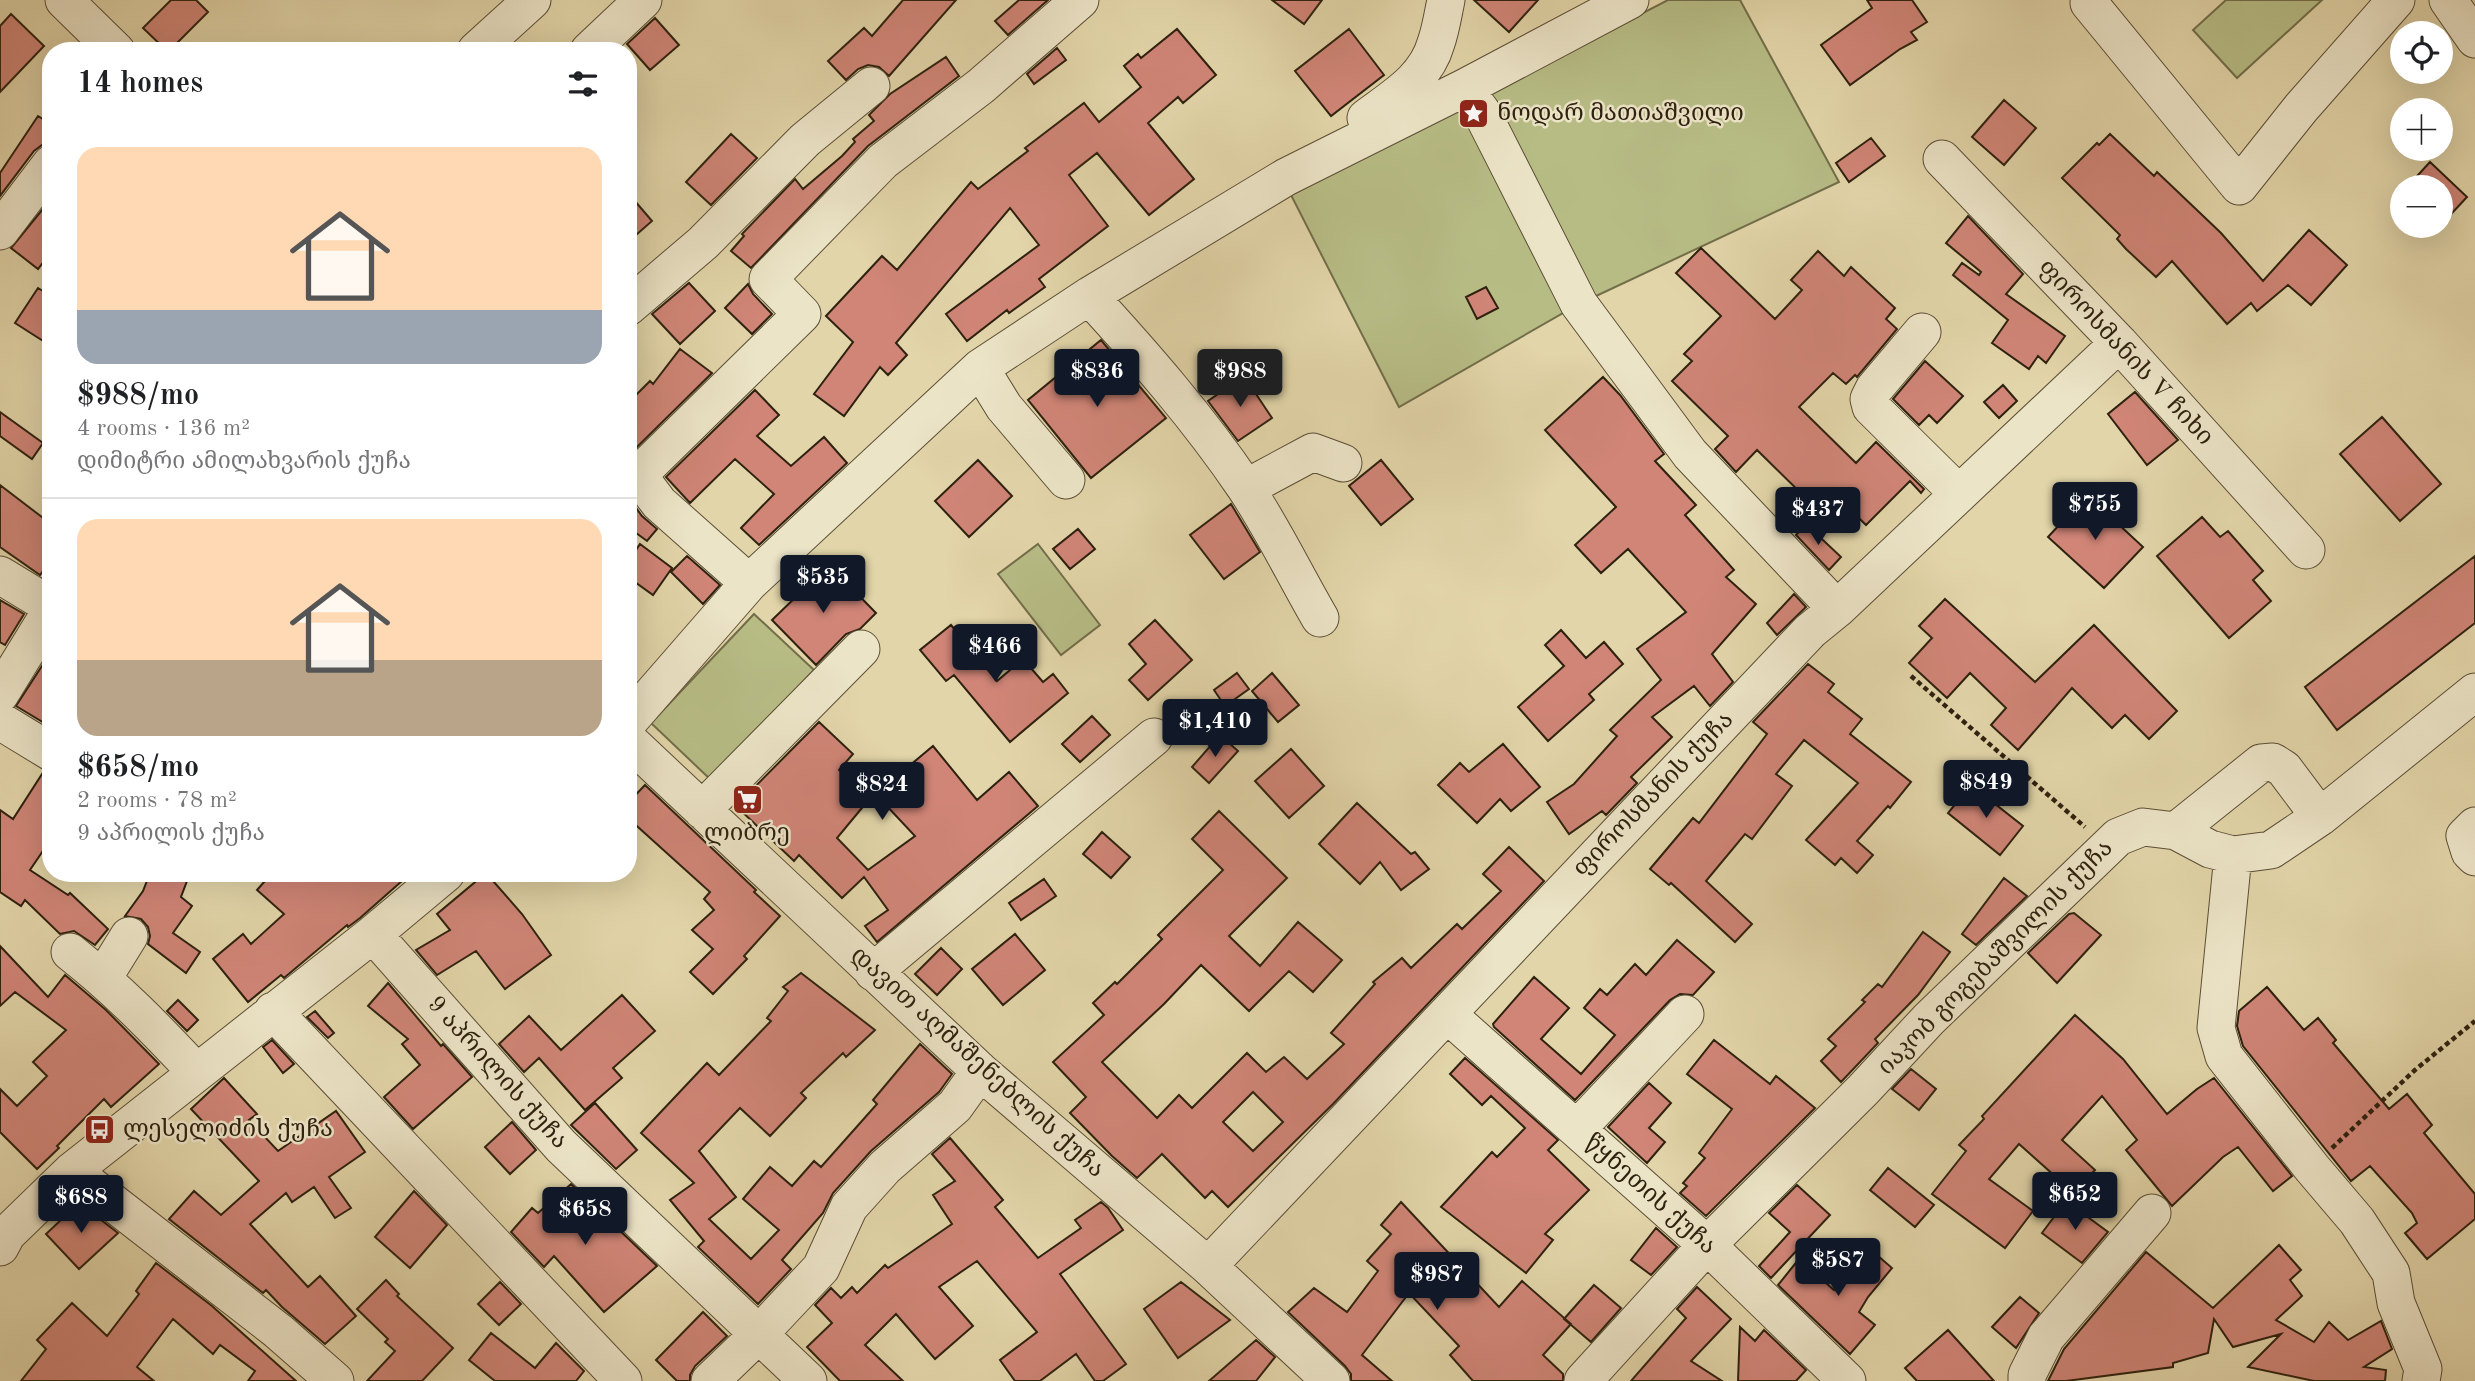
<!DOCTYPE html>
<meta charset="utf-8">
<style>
body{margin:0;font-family:"Old Standard TT","Noto Serif Georgian",serif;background:#f2f2f2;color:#202124;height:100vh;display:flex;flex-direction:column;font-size:26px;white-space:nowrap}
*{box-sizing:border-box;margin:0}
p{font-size:23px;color:#757577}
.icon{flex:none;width:38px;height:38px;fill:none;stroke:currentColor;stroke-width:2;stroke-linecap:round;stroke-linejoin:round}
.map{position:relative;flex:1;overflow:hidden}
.sheet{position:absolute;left:42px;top:42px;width:595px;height:840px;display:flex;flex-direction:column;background:#fff;border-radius:28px;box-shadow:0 7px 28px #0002}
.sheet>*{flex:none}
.controls{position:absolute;left:2390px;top:21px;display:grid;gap:14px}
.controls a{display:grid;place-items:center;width:63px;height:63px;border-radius:50%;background:#fff;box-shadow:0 7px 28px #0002;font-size:35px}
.price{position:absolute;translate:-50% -60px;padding:0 16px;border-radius:7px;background:#111827;color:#fff;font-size:23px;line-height:46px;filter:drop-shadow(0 2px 4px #0008)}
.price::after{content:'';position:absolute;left:50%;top:42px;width:21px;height:16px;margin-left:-10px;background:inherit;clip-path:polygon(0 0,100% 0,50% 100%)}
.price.selected{background:#222;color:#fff}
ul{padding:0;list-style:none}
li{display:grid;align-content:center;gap:14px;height:371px;padding:0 35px}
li+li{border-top:2px solid #e0e0e0}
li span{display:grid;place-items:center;height:217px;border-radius:21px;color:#555}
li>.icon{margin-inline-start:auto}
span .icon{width:126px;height:126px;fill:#fffc;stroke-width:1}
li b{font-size:30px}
h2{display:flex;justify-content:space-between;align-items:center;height:84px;padding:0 35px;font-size:30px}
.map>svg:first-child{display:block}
</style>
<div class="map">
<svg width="2475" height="1381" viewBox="0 0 2475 1381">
<rect width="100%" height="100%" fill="#e2d5a9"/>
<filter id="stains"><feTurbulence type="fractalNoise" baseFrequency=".00286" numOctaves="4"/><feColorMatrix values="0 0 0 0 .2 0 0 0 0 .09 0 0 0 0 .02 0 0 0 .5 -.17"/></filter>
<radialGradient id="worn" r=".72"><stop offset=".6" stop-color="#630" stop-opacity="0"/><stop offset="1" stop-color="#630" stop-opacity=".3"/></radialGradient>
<!-- green -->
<path fill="#b7bc85" stroke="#726e4a" stroke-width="2" d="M1668,0H1740L1839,182L1579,304L1399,407L1291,195Z
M2226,0H2322L2237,78L2193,30Z
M1038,544L1100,625L1061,655L998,574Z
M754,614L814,670L711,780L651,723Z"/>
<!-- building -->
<path fill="#d08577" stroke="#2e210f" stroke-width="2" fill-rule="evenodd" d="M171,0H196L208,12L169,51H167L143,28Z
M903,0H956L889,76L879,67L868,65L858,69L846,80L828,61L864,28L872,36Z
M1019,0H1048L1008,35L995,21Z
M1272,0H1322L1304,24Z
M1474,0H1538L1509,32Z
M1867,0H1912L1927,22L1911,32L1917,40L1900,49L1850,85L1821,45L1872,8Z
M11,14L44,46L0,92V26Z
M655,18L679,45L650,70L627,44Z
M1177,29L1216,75L1183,103L1178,97L1148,123L1194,179L1149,215L1097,153L1069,175L1108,226L1039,279L1045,287L1009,313L1007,310L967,341L946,314L1039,245L1010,208L896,343L907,355L888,375L880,367L844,416L814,394L853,342L826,316L882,256L897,270L971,182L978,189L1028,151L1025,148L1084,103L1099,122L1141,87L1124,66L1138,54L1141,58Z
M1349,29L1384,75L1331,116L1295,71Z
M1057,48L1066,60L1034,84L1027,74Z
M946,57L959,76L868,146L751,268L731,251L744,236L742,234L795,179L803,189L842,156L855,142L853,139L874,121L869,115L890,94Z
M2004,100L2036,128L2004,165L1972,137Z
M38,116L51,124V143L42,145L34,151L0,196V173Z
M731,134L757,158L711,205L686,182Z
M2110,134L2154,176L2157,172L2221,233L2263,281L2309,230L2347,265L2311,305L2288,285L2257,311L2251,303L2227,324L2172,261L2156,277L2126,249L2117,239L2120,235L2062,178L2097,143L2099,145Z
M1871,138L1885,156L1849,182L1836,163Z
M2430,162L2467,197L2441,225V187H2407Z
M628,193L652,221L628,242Z
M51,199V252L38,269L11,248Z
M1968,216L2023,274L2006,294L2065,336L2046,363L2038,356L2029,369L1992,343L2008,320L1953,275L1962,263L1979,275L1981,272L1946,243Z
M1701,248L1775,319L1802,290L1791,280L1818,251L1844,276L1851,267L1895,308L1886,319L1897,329L1857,377L1855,375L1846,384L1833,373L1799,407L1856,463L1876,442L1924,489L1921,493L1910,481L1866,525L1829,489L1813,505L1757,450L1736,472L1715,449L1728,436L1672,381L1692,361L1684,354L1721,316L1676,273Z
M689,283L715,311L680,344L652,314Z
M748,284L753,294L772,314L752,334L725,308Z
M1486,287L1498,308L1477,319L1466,297Z
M38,288L51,296V346L15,323Z
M1101,340L1166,418L1091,478L1028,400Z
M680,349L712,373L635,449L628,447V403L650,381L653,384Z
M1925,361L1963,396L1937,423L1929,415L1919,425L1893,399Z
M1244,376L1272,418L1238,441L1208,401Z
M1603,377L1620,395L1664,454L1655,461L1696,505L1685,515L1734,570L1726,577L1756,604L1712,654L1733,682L1710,706L1694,686L1652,717L1672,737L1631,777L1637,783L1606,815L1602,811L1569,834L1547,802L1574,784L1617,736L1610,730L1661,680L1637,649L1686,612L1628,549L1601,573L1575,545L1616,507L1545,430Z
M2003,385L2017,401L1999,418L1984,402Z
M755,390L779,415L757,436L791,466L824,437L847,463L759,545L741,528L774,494L735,459L690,503L666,477Z
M2135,392L2178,440L2147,465L2108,414Z
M0,412L43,443L32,459L0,436Z
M2382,417L2441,484L2400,521L2340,454Z
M978,460L1012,496L969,537L935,501Z
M1381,460L1413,499L1381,525L1349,486Z
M0,485L51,524V560L40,575L0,547Z
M2087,495L2143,547L2104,588L2048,537Z
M628,497L642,516L657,529L647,541L628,527Z
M1231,504L1260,552L1224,579L1190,535Z
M2202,517L2220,537L2228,531L2263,571L2253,580L2271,601L2229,638L2157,556Z
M1806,524L1841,557L1829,570L1796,535Z
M1078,529L1095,549L1070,569L1053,549Z
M640,544L672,568L653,595L628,577V562Z
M687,556L720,585L703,604L671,572Z
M2475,556V623L2337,730L2305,687Z
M829,565L876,613L860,629L846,634L816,665L772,620Z
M1794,594L1806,607L1777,635L1767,623Z
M1945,599L2035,682L2094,625L2177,711L2149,739L2125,715L2112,728L2072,688L2018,750L1991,725L2006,708L1970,673L1947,698L1909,663L1932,638L1919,626Z
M0,600L24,614L5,645L0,642Z
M1155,620L1192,660L1148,700L1129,680L1146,664L1129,644Z
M951,625L997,681L1023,659L1043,682L1053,674L1068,693L1010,742L954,675L946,681L920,650Z
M1561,630L1586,658L1604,642L1623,664L1589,694L1594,700L1548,741L1518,707L1564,666L1545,645Z
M51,652V727L16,706Z
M1808,664L1834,684L1828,692L1862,719L1850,734L1911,782L1890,808L1888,806L1857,841L1873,855L1857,873L1841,858L1835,865L1806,840L1858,783L1804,740L1776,774L1792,786L1752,839L1745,834L1706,881L1752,924L1735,942L1671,883L1669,885L1650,869L1693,818L1699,823L1767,734L1753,722Z
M1237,673L1249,689L1225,706L1214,690Z
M1272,673L1299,705L1278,722L1252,691Z
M1092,716L1110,735L1080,762L1062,744Z
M819,722L853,754L839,770L871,797L837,838L868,870L915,836L870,788L884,776L890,782L933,746L977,800L1009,772L1038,806L877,942L865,926L888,910L864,877L842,898L799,855L794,861L736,806Z
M1220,735L1238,751L1209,783L1192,767Z
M1503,744L1540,787L1511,811L1500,799L1477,823L1438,785L1460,763L1469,772Z
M1291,749L1324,786L1289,818L1255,781Z
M44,771L51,773V839L30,870L68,895L70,893L108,929L95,945L74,931L60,934L25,900L21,906L0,892V810L13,819Z
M645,785L756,890L754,892L780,916L744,956L747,959L713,994L690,972L713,949L692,930L714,910L704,899L710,892L628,818V803Z
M1971,785L2023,826L2000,855L1948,813Z
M1357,803L1411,854L1415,852L1429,869L1401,890L1380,862L1360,884L1319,844Z
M1219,811L1287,878L1229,936L1260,966L1298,922L1342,960L1313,992L1289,971L1249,1011L1201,965L1164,1004L1102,1062L1157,1118L1179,1095L1192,1108L1247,1053L1266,1072L1284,1057L1307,1079L1344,1044L1331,1033L1375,984L1373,982L1402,958L1411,968L1457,924L1462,929L1501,891L1483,874L1509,847L1544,881L1333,1104L1228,1207L1212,1191L1205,1198L1162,1154L1137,1178L1112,1156L1070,1113L1086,1097L1053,1062L1104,1015L1093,1003L1115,982L1117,984L1162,939L1158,935L1223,870L1192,839ZM1253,1092L1283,1122L1253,1151L1223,1122Z
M1102,832L1130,857L1111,878L1083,854Z
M150,873H190L181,897L192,906L173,933L200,952L186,973L148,944L150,936L148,927L141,919L125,916L143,891Z
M272,873H411L360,918L348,927L347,925L284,978L281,975L248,1002L213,959L243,934L251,944L284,914L257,890Z
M486,873L522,914L551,955L505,989L476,951L437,975L416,950L450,930L437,914Z
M2004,878L2027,896L1976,945L1962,934Z
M1044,879L1056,896L1021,920L1009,903Z
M2074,913L2101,935L2057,983L2028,953L2069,914Z
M1923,932L1950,952L1918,995L1875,1039L1878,1043L1841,1082L1821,1061L1836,1046L1828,1039L1865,1002L1862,1000L1878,984L1882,987Z
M1015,934L1045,970L1003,1005L972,969Z
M1677,940L1714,972L1693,995L1680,994L1670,1000L1575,1100L1494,1027L1493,1024L1534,977L1569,1008L1541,1039L1581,1074L1615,1035L1584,1008L1600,989L1607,995L1635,964L1646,975Z
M0,946L48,997L65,975L106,1010L159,1064L111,1107L104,1099L57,1146L59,1148L37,1169L0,1132V1089L17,1106L47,1076L33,1062L66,1030L15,992L0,1006Z
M941,948L962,969L937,995L915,974Z
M801,973L875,1030L846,1057L843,1053L801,1093L806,1098L770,1136L740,1108L699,1151L736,1197L709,1219L751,1259L779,1230L743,1199L770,1167L792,1186L814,1161L821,1167L877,1104L873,1100L920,1044L952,1074L939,1092L871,1151L833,1193L823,1213L782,1260L791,1269L758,1304L698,1247L704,1241L670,1200L694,1183L641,1133L707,1063L719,1075L771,1021L767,1018L788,991L783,987Z
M388,983L441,1046L443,1044L472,1077L413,1129L384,1097L420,1065L402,1044L408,1039L368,1006Z
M2267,987L2304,1030L2318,1018L2336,1040L2333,1043L2389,1109L2407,1094L2432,1125L2424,1133L2475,1194V1219L2427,1259L2405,1233L2417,1223L2412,1213L2370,1166L2351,1181L2243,1046L2237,1026L2239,1011Z
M622,995L655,1031L613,1068L622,1078L585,1110L539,1058L524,1072L499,1044L529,1016L561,1050Z
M178,1000L198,1020L187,1031L167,1011Z
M315,1011L334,1033L328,1038L307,1017Z
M2075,1015L2123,1059L2167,1114L2197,1089L2214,1078L2292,1176L2273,1191L2238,1147L2223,1157L2172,1206L2126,1150L2137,1140L2102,1096L2062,1140L2095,1170L2074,1193L2019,1144L1989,1179L2033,1211L2005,1248L1932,1194L1966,1151L1959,1145L1984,1119L1982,1116Z
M272,1040L294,1064L283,1073L263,1047Z
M1714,1040L1770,1084L1776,1076L1815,1108L1706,1216L1680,1193L1687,1186L1683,1183L1705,1158L1699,1153L1732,1109L1687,1074Z
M1465,1058L1558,1140L1548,1150L1589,1190L1545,1234L1553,1240L1526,1273L1441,1207L1492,1152L1497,1157L1525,1128L1491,1096L1482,1105L1450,1074Z
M1911,1069L1936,1089L1919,1110L1892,1089Z
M224,1078L257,1114L249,1120L278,1151L336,1111L365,1152L329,1177L351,1208L335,1218L314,1187L292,1202L286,1193L250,1224L308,1287L320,1276L356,1316L325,1344L282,1307L266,1290L263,1293L169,1219L194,1191L221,1215L259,1181L191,1109Z
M1649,1083L1671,1103L1649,1128L1665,1142L1647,1163L1608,1127Z
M595,1103L637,1150L616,1169L571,1125Z
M512,1122L536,1150L510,1174L485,1147Z
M950,1138L1003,1200L995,1207L1038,1258L1081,1228L1075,1220L1101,1202L1108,1208L1123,1230L1060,1274L1126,1364L1103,1381H1095L1076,1354L1040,1381H1015L1000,1360L1037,1332L977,1261L939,1287L973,1326L935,1359L896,1314L865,1345L903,1381H840L807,1347L832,1323L815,1305L831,1288L841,1298L852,1287L857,1293L885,1265L888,1268L952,1224L933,1195L955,1181L932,1154Z
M1888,1168L1934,1205L1915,1227L1870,1190Z
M571,1184L657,1266L604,1312L554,1256L544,1267L511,1232L532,1208L538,1213Z
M1797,1185L1830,1215L1771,1278L1759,1266L1790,1232L1769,1213Z
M414,1191L447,1225L410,1268L375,1237Z
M2066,1201L2108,1232L2082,1263L2042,1233Z
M1401,1202L1499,1307L1522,1281L1571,1324L1543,1355L1563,1374V1381H1473L1450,1355L1459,1346L1409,1293L1362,1355L1392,1381H1351V1374L1345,1366L1288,1312L1314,1288L1347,1312L1378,1271L1367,1261L1391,1234L1381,1225Z
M79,1203L118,1233L79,1269L46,1234Z
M1656,1228L1677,1247L1651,1275L1631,1260Z
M2279,1245L2301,1270L2290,1280L2302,1296L2276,1320L2314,1342L2329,1322L2348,1340L2381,1321L2392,1349L2364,1367L2386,1370L2385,1381H2314L2248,1367L2281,1334L2233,1347L2214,1319L2208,1353L2173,1363V1367L2066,1381H2048L2064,1349L2146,1252L2213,1308Z
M1870,1249L1892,1268L1868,1297L1859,1312L1875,1325L1850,1354L1778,1285L1799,1259L1834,1290Z
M156,1263L212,1306L296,1381H248L255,1371L220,1345L213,1354L173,1319L137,1367L154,1381H21L46,1349L37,1340L72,1303L107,1336L139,1294L136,1291Z
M386,1280L399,1294L397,1296L453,1348L422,1381H367L395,1351L385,1342L388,1339L357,1309Z
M500,1282L521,1304L499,1325L478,1304Z
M1181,1282L1230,1320L1178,1358L1144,1309Z
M1594,1285L1621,1308L1591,1342L1564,1319Z
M1697,1287L1731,1319L1691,1361L1722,1381H1631L1686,1318L1677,1309Z
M2020,1297L2039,1313L2016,1348L1992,1327Z
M703,1312L727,1336L695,1366L690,1375V1381H677L656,1360Z
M1740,1327L1755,1341L1764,1330L1806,1370L1796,1381H1738Z
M1948,1330L1975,1360L1994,1381H1917L1905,1368Z
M491,1333L535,1368L556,1343L584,1371L576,1381H495L469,1360Z
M1256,1340L1275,1357L1256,1381H1209Z"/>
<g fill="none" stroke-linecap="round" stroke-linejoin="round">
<defs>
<path id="minor" d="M64,0L116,51
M2448,0L2475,39
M2089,3L2239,186L2301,108L2396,0
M476,51L532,0
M589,51L643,0
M1464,88L1481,111L1579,304L1690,454L1837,609
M1366,118C1394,97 1426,79 1436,43C1441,29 1443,14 1446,0
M1942,159L2119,343L2306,550
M0,231L51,164
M1089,296C1145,357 1199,419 1245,487C1273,529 1295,575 1320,618
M628,307L703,243L805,140L871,86
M1922,332L1874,389L1869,399L1871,407L1959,494
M980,368L1004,407L1066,480
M628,468L638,475L659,503L749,583
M638,475L802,314L768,279L883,161L981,86L1080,0
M1246,488L1313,452L1343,463
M0,575L51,606
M0,694L51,611
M0,721L51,752
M628,722L749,583L980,368L1089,296L1286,177L1464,88L1630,0
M628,740L980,1071L1208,1266L1331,1381
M702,810L861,649
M2475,826L2465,836L2470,852L2475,857
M2176,831L2261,763L2273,762L2284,769L2320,817
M2233,855L2216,1028L2224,1056L2312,1168L2357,1221L2391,1273L2396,1303L2423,1369L2421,1381
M373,934L561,1146L808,1381
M70,952C117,989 156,1029 196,1072
M873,972L1154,737
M103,978L129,936
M273,1011L623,1381
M1447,1014L1707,1245L1847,1381
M1577,1129L1685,1014
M72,1171L278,1331L335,1381
M0,1247L7,1234L72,1171L373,934L446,873
M1208,1266L1810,631L1837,609L2119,343
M710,1381L759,1334L821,1268L849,1207L885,1167L955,1106L980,1071
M1583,1381L1707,1245L1863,1090L1929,1019L2118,837L2143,827L2176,831L2210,849L2233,855L2271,850L2320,817L2475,692
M2027,1381V1375L2046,1337L2152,1213"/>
</defs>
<!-- minor casing -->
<use href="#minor" stroke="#5b4e36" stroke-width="39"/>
<!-- path -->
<path stroke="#2e210f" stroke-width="4.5" stroke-dasharray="5 3.5" stroke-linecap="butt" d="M1911,676L2085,827
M2332,1148L2415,1070L2475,1021"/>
<!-- minor -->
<use href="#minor" stroke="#ece4c7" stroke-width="37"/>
</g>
<!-- icons -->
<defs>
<symbol id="sight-square" viewBox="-11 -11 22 22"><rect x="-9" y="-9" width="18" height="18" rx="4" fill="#8f2418" stroke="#ece4c7"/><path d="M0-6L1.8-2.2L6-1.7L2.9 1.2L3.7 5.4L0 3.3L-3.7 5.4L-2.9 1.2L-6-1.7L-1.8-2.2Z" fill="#fff"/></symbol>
<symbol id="supermarket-square" viewBox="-11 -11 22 22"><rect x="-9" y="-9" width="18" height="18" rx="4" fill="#8f2418" stroke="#ece4c7"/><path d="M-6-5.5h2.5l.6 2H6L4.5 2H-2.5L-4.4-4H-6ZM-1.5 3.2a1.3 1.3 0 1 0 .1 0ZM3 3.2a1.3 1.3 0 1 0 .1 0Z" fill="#fff"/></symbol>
<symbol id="bus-square" viewBox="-11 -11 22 22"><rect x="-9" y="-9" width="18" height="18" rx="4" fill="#8f2418" stroke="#ece4c7"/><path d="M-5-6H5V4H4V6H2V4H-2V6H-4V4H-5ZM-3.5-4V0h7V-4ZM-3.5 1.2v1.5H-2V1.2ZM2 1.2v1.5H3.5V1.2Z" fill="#fff"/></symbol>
</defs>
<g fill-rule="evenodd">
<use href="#sight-square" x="1456" y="96" width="35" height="35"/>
<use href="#supermarket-square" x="730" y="782" width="35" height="35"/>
<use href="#bus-square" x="82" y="1112" width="35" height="35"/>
</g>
<g text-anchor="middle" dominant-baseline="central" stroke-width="5" stroke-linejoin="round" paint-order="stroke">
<!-- poi labels -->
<g font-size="24" fill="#2e210f" stroke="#ece4c7" text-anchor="start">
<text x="1497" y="114">ნოდარ მათიაშვილი</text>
<text x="747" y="834" text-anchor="middle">ლიბრე</text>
<text x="123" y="1130">ლესელიძის ქუჩა</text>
</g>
<!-- street labels -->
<g font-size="24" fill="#2e210f" stroke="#ece4c7">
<text transform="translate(2125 353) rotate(47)">ფიროსმანის V ჩიხი</text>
<text transform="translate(1654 795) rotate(-46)">ფიროსმანის ქუჩა</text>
<text transform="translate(1996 958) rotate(-45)">იაკობ გოგებაშვილის ქუჩა</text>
<text transform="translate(977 1063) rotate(42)">დავით აღმაშენებლის ქუჩა</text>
<text transform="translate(497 1073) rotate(48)">9 აპრილის ქუჩა</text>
<text transform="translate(1650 1195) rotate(42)">წყნეთის ქუჩა</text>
</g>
</g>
<rect width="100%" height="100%" filter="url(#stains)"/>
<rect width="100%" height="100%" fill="url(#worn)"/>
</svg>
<div class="controls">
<a><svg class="icon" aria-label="locate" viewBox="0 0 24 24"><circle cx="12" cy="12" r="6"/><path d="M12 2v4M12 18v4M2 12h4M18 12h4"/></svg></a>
<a>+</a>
<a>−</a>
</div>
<b class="price" style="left:1097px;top:409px">$836</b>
<b class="price selected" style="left:1240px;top:409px">$988</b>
<b class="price" style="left:2095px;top:542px">$755</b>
<b class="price" style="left:1818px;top:547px">$437</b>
<b class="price" style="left:823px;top:615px">$535</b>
<b class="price" style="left:995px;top:684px">$466</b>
<b class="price" style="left:1215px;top:759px">$1,410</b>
<b class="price" style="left:1986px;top:820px">$849</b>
<b class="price" style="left:882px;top:822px">$824</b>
<b class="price" style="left:2075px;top:1232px">$652</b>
<b class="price" style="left:81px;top:1235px">$688</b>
<b class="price" style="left:585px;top:1247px">$658</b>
<b class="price" style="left:1838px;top:1298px">$587</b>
<b class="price" style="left:1437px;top:1312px">$987</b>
<section class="sheet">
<h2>14 homes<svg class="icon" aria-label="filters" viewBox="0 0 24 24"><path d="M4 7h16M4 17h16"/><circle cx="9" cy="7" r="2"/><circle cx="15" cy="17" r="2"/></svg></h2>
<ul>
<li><span style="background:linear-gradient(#ffd9b3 75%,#9aa5b1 0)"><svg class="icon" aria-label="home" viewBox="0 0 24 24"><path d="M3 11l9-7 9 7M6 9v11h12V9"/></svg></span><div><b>$988/mo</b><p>4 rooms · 136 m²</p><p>დიმიტრი ამილახვარის ქუჩა</p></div></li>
<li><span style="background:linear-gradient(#ffd9b3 65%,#b9a48a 0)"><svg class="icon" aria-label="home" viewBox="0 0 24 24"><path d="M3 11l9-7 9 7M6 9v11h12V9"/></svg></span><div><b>$658/mo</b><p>2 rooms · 78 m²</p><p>9 აპრილის ქუჩა</p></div></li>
</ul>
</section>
</div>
